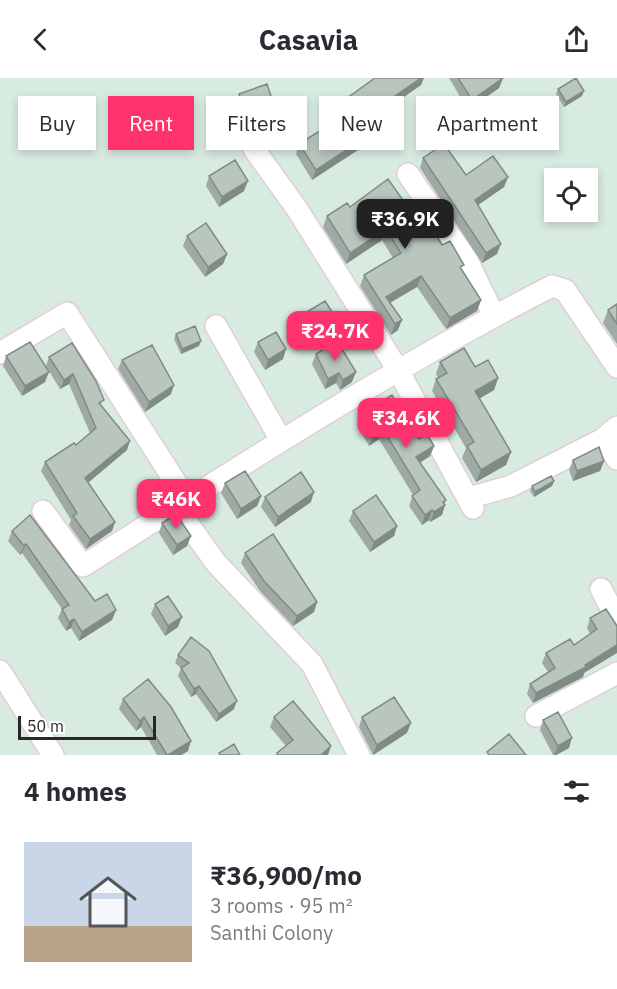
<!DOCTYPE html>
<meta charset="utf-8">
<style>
body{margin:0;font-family:"IBM Plex Sans",sans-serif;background:#f2f2f3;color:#2b2b33;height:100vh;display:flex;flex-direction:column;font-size:22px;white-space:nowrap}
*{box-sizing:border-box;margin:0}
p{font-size:20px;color:#7c7c81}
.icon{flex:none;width:33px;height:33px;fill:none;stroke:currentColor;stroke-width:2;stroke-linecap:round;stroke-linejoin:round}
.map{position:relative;height:677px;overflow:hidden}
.details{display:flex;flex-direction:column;background:#fff;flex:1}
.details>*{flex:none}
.guide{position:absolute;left:18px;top:18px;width:582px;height:54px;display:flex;gap:12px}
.buttons{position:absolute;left:544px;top:90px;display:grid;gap:12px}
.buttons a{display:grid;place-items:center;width:54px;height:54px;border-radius:0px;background:#fff;box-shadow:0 3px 9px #0003;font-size:30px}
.scale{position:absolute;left:18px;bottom:15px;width:138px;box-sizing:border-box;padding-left:6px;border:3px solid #282828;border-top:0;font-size:16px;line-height:21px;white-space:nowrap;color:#282828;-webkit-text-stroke:4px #fff;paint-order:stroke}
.price{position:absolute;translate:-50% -51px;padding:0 14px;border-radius:12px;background:#fe326c;color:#fff;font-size:20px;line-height:39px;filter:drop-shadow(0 2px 3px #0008)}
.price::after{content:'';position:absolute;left:50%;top:36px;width:18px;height:14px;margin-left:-9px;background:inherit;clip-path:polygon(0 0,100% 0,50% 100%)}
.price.selected{background:#222;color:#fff}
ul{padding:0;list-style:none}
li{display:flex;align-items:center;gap:18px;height:150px;padding:0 24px}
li+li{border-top:2px solid #e1e1e2}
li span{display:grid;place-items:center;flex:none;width:168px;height:120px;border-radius:0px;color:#555}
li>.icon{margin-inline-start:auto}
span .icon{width:72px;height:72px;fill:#fffc;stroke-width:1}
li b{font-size:26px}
h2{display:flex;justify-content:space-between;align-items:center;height:72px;padding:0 24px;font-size:26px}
.chip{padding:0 21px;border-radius:0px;background:#fff;box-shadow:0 3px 9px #0003;font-size:21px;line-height:54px}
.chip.selected{background:#fe326c;color:#fff}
header{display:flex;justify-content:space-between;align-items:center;height:78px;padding:0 24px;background:#fff;font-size:27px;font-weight:700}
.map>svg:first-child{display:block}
</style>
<header><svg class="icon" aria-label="back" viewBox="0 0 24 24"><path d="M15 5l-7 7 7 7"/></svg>Casavia<svg class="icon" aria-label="share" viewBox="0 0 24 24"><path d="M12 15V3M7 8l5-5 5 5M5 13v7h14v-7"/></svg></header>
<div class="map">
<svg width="617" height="677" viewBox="0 0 617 677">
<rect width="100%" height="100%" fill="#d8ebe1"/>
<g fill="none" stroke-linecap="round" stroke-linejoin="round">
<defs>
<path id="street" d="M254,71L297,131L398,292L473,430
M408,96L468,184L494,238
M216,248L281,362
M0,275L67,235L187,422
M603,361L617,381
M468,420L511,408L603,361L617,349
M176,429L216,485L312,586L359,677
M43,433L83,488C237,390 390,291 552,208L565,212L617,289
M601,511L617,542
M0,593L53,677
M536,638L617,595"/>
</defs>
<!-- street casing -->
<use href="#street" stroke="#e1ced3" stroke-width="24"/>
<!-- street -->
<use href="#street" stroke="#fff" stroke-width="21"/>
</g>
<!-- wall -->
<path fill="#9eaaa3" d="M449,0H503L499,10L468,32Z
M421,7L368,45L370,64L312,102L296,76L299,66L343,38L339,33L343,23Z
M558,11L582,18L564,29L556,16Z
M239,16L273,24L269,34L257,46L244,50L236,26Z
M423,80L466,97L508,99L504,109L478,127L497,176L482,185L420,90Z
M209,98L244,113L219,129L206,108Z
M407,128L442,167L462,192L481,222L477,233L446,251L417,209L390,225L398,252L391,257L360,208L364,197L393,180L382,162L346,186L323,149L327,138L350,129Z
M187,158L227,176L223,186L205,199L183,168Z
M617,226V266L603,245L608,232Z
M305,235L335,252L315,264L302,244Z
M176,256L199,268L181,276L174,261Z
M258,264L286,271L283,281L265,292L254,274Z
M72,265L102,328L127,372L88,404L115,444L112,453L86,471L69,447L71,442L41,393L45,384L76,367L90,355L69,306L60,311L46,288L49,279Z
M316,276L352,304L340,312L336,305L325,311L312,286Z
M6,278L45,304L22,318L3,288Z
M122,282L171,316L145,334L118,291Z
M440,284L475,289L498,300L494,312L479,321L511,374L506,387L476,404L462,380L466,370L432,313L436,301L438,300L436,296Z
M360,336L434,368L430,378L420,385L445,427L442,437L430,444L429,442L422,447L409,428L413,417L379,361L369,368L357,347Z
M573,382L604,383L600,393L573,403L569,392Z
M554,403L552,408L534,419L530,413L532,408Z
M225,405L261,418L257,428L237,441L221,415Z
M265,419L311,424L275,449L261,429Z
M353,433L397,448L394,458L370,474L349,443Z
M162,445L187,468L173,477L159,455Z
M12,453L95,523L116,532L112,542L79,563L71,550L66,553L58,540L62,531L22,475L20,477L8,463Z
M245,475L317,524L314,534L293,548L260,513L241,485Z
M155,526L178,549L165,558L151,536Z
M606,531L583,599L533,625L527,616L530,606L548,594L542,585L546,575L574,567L590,556L587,550L590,540Z
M191,559L234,631L216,644L196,616L191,619L178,598L181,590L175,585L178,577Z
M123,621L188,673L181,677H157L141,649L136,653L119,631Z
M274,639L328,677H276L277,675L286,668L270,649Z
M362,639L407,655L373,677L359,649Z
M543,642L569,670L556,677H553L540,652Z"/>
<!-- shaded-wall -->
<path fill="#818b85" d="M421,0H424L421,7L361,49L365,39Z
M503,0L499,10L468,32L472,22Z
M584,13L582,18L564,29L566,24Z
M273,24L269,34L257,46L244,50L248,40Z
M374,54L370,64L312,102L316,92Z
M508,99L504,109L471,132L475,122Z
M248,103L244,113L219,129L222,119Z
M386,151L382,162L346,186L350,175Z
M501,166L497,176L482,185L486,175Z
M227,176L223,186L205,199L208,189Z
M421,198L417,209L384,228L386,219Z
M481,222L477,233L446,251L450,240Z
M402,242L398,252L391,257L395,246Z
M338,243L335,252L315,264L318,255Z
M201,263L199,268L181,276L182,271Z
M286,271L283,281L265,292L268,282Z
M49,294L45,304L22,318L25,308Z
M356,294L352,304L340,312L343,302Z
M339,295L336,305L325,311L328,301Z
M73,296L69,306L60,311L64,302Z
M498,300L494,312L470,326L475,313Z
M174,307L171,316L145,334L149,324Z
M383,351L379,361L369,368L373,358Z
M130,363L127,372L82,410L85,400Z
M434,368L430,378L413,389L416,379Z
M511,374L506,387L476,404L481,392Z
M604,383L600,393L573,403L577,393Z
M554,403L552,408L534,419L535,414Z
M314,414L311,424L275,449L278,439Z
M261,418L257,428L237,441L241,431Z
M446,422L443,428L445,427L442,437L430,444L434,434Z
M432,432L429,442L422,447L425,437Z
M115,444L112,453L86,471L90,461Z
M397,448L394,458L370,474L374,464Z
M191,458L187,468L173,477L177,467Z
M26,466L22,475L20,477L24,468Z
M317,524L314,534L293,548L297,538Z
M116,532L112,542L79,563L82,554Z
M182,539L178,549L165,558L168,548Z
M74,541L71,550L66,553L69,544Z
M617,567V575L584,595L583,599L533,625L536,615Z
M199,608L196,616L191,619L194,611Z
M237,623L234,631L216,644L219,636Z
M144,639L141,649L136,653L140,643Z
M411,645L407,655L373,677L377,667Z
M572,660L569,670L556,677H554L558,668Z
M191,663L188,673L181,677H168Z
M331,668L328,677H321Z"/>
<!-- building -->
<path fill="#b8c6be" stroke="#818b85" stroke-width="1.5" d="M375,0H421L365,39L374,54L316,92L299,66L350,34L343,23Z
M458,0H503L472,22Z
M576,0L584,13L566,24L558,11Z
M267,6L273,24L261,36L248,40L239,16Z
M444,66L466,97L493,78L508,99L475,122L501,166L486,175L423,80Z
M235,82L248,103L222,119L209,98Z
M388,101L407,128L416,123L442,167L450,163L464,187L460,189L481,222L450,240L421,198L386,219L402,242L395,246L364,197L401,175L386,151L350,175L327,138L347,125L350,129Z
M206,145L227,176L208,189L187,158Z
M325,223L338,243L318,255L305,235Z
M617,226V246L608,232Z
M195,248L201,263L182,271L176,256Z
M276,254L286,271L268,282L258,264Z
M337,263L356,294L343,302L339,295L328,301L316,276Z
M30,264L49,294L25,308L6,278Z
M72,265L96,303L104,322L99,325L130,363L85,400L115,444L90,461L73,438L77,435L45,384L74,365L76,367L96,350L73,296L64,302L49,279Z
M152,267L174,307L149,324L122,282Z
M464,270L475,289L488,282L498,300L475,313L511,374L481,392L467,368L474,364L436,301L447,295L440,284Z
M392,317L419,361L427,356L434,368L416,379L446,422L443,424L445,427L434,434L432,432L425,437L412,418L420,412L383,351L373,358L360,336Z
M599,369L604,383L577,393L573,382Z
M245,393L261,418L241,431L225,405Z
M301,394L314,414L278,439L265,419Z
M551,398L554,403L535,414L532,408Z
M376,417L397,448L374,464L353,433Z
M176,436L191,458L177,467L162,445Z
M30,437L95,523L107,516L116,532L82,554L74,541L69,544L62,531L69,527L26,466L24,468L12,453Z
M273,456L317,524L297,538L264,503L245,475Z
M168,518L182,539L168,548L155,526Z
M606,531L617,548V567L585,587L586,589L536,615L530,606L555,590L546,575L570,561L574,567L597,551L590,540Z
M191,559L209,573L237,623L219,636L199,608L194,611L181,590L189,585L178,577Z
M148,601L171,629L191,663L168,677H167L144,639L140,643L123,621Z
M394,619L411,645L377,667L362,639Z
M293,623L331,668L321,677H278L277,675L293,662L274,639Z
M558,634L572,660L558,668L543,642Z
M509,656L526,677H489L487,674Z
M234,666L240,677H220L219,675Z"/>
</svg>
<div class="buttons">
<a><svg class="icon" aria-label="locate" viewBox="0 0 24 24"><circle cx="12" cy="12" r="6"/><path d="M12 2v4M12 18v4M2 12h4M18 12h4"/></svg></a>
</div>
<div class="scale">50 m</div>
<b class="price selected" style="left:405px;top:172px">₹36.9K</b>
<b class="price" style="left:335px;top:284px">₹24.7K</b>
<b class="price" style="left:406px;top:371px">₹34.6K</b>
<b class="price" style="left:176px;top:452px">₹46K</b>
<div class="guide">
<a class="chip">Buy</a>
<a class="chip selected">Rent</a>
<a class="chip">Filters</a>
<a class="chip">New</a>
<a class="chip">Apartment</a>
</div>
</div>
<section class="details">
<h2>4 homes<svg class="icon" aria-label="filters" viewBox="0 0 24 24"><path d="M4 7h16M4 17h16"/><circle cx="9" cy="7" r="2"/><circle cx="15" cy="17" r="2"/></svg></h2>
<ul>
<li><span style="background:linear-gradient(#c9d6e8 70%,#b9a48a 0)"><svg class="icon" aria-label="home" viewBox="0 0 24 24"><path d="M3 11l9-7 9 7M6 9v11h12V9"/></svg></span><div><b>₹36,900/mo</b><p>3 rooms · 95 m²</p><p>Santhi Colony</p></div></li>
</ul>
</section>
